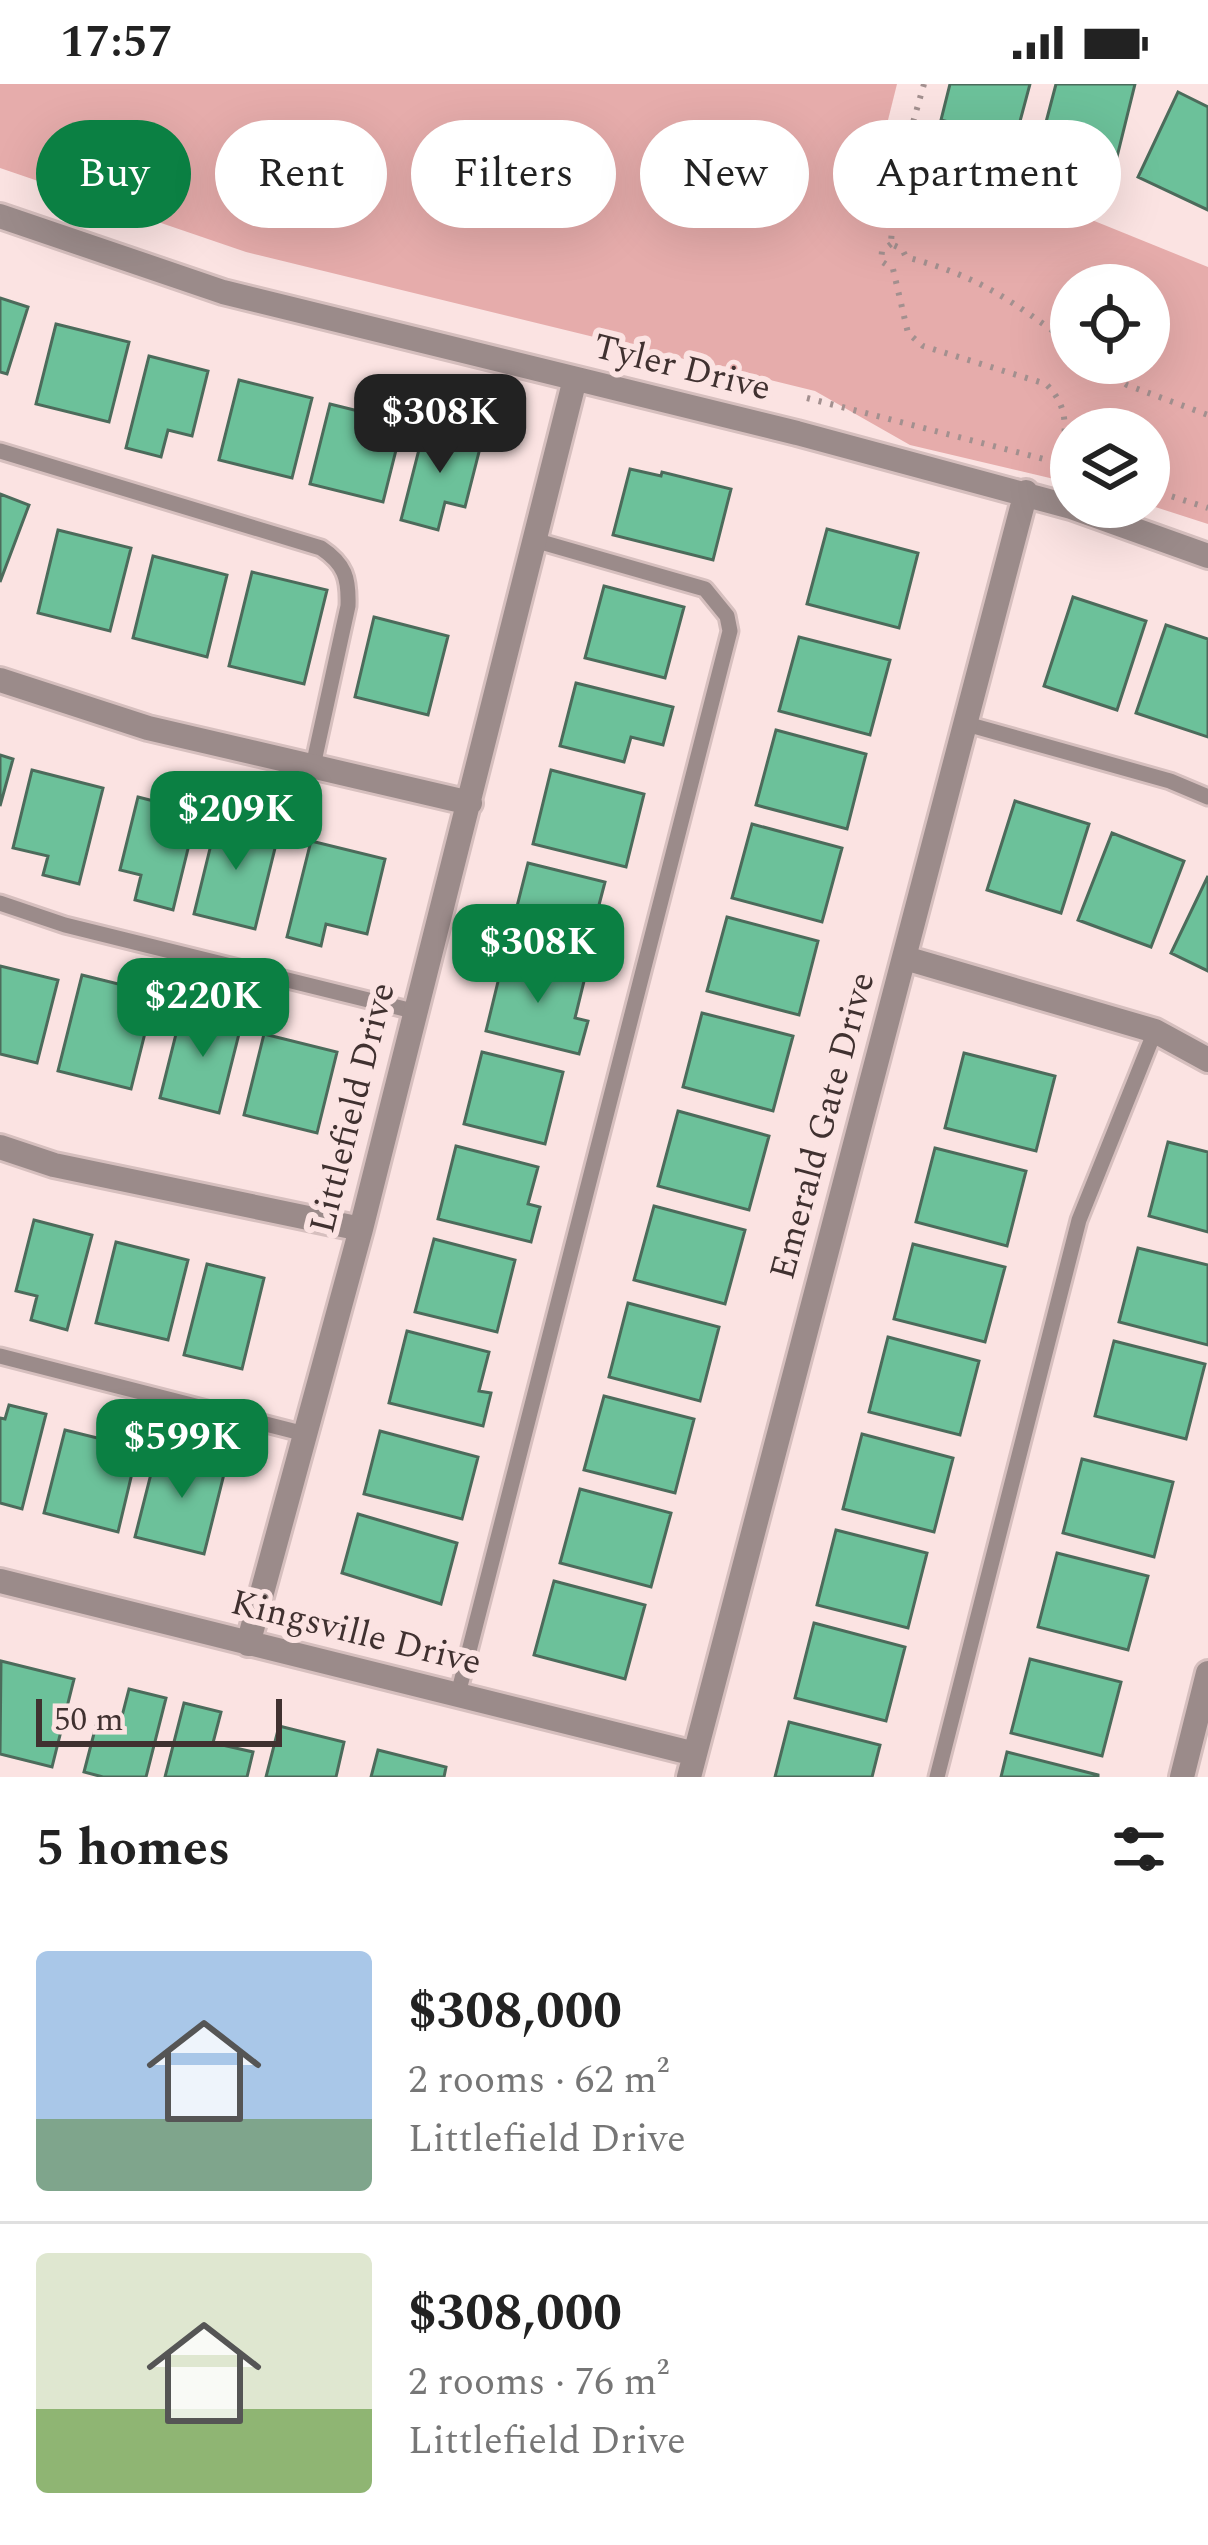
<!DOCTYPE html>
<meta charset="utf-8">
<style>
body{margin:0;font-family:Spectral,serif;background:#f2f2f2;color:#222;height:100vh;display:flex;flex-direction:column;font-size:45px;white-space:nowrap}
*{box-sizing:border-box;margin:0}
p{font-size:39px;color:#767676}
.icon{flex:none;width:66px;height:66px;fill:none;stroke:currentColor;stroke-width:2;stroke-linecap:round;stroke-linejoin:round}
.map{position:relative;height:1693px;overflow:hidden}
.side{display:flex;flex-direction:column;background:#fff;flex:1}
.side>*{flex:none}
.guide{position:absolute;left:36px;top:36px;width:1137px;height:108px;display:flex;gap:24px}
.fabs{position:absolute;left:1050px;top:180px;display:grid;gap:24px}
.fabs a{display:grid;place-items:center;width:120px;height:120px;border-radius:50%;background:#fff;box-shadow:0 12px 48px #0002;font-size:60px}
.scale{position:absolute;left:36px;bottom:30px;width:246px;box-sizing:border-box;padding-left:12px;border:6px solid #403130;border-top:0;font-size:33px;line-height:42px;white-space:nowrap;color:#403130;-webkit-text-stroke:9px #fbe3e2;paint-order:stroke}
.price{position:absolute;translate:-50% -102px;padding:0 27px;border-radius:24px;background:#0b8043;color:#fff;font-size:39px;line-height:78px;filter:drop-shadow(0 3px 6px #0008)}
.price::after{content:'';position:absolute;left:50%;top:72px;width:36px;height:27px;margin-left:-18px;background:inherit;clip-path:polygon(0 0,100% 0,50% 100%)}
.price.on{background:#222;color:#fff}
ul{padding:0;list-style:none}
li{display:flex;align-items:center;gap:36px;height:300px;padding:0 36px}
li+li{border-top:3px solid #e0e0e0}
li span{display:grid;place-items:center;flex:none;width:336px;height:240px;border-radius:12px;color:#555}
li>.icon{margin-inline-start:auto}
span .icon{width:144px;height:144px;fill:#fffc;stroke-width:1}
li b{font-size:51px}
h2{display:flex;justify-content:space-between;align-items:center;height:144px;padding:0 36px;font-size:51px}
.tag{padding:0 42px;border-radius:54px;background:#fff;box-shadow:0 12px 48px #0002;font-size:42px;line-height:108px}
.tag.on{background:#0b8043;color:#fff}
.status{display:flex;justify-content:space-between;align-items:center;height:84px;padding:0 60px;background:#fff;direction:ltr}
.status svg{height:33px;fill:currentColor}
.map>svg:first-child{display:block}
</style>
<div class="status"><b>17:57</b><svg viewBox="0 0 49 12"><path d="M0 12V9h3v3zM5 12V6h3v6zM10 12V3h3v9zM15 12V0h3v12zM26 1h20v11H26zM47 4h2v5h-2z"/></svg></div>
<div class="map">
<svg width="1208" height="1693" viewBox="0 0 1208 1693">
<rect width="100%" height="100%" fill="#fbe3e2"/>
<!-- green -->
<path fill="#e6acab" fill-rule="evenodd" d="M0,0H897L884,52L1208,183V440L1149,421V345H1071V399L910,361L815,307L246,168L0,84ZM1071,201H1149V279H1071Z"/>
<!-- building -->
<path fill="#6cc19a" stroke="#4c6b5b" stroke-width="3" d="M950,0H1030L1015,56L941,36Z
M1056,0H1135L1115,81L1040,61Z
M1178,8L1208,23V126L1138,93Z
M0,214L28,223L7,290L0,288Z
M56,240L129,258L109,338L36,320Z
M149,272L208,287L192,352L168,346L161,373L126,364Z
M239,296L312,314L292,394L219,376Z
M330,320L403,338L383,418L310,400Z
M425,342L482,356L465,423L445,418L438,446L401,436Z
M630,385L661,392L662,388L731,405L713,476L613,451Z
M0,410L29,421L0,498Z
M827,445L918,469L899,544L807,520Z
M58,446L131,464L110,547L38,529Z
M153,472L227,491L207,573L133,554Z
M252,488L327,506L304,600L229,582Z
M604,502L684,523L665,594L585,574Z
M1073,513L1146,537L1117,626L1044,602Z
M374,533L448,552L428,631L355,613Z
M1166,541L1208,555V653L1136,629Z
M799,553L890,576L870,651L779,627Z
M576,599L673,623L663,661L631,653L624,678L560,662Z
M776,646L866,670L847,745L756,721Z
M0,671L13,675L0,722Z
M32,686L103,704L79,800L43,791L48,772L13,764Z
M551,686L644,710L626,783L533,760Z
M138,713L197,728L173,826L135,816L141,791L120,786Z
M1015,717L1089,740L1061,829L987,806Z
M218,732L279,748L255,845L194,830Z
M752,740L842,764L822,838L732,814Z
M1112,749L1184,777L1151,863L1078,836Z
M311,757L385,775L367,850L326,840L321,862L287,853Z
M528,779L605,798L594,840L616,845L607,878L509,854Z
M1208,792V887L1171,869Z
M727,833L818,857L799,931L707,907Z
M504,873L585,893L575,934L588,937L579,970L486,947Z
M0,882L58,896L37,979L0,970Z
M82,891L155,909L131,1005L58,987Z
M207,921L244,930L219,1029L160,1014L180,934L202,940Z
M702,929L793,952L773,1027L683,1003Z
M264,950L337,968L317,1049L244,1031Z
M482,968L563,988L545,1060L464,1040Z
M964,969L1055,992L1036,1067L945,1044Z
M678,1027L769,1052L749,1126L658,1102Z
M1168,1058L1208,1068V1148L1149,1132Z
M456,1062L538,1083L528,1120L540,1123L531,1158L438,1135Z
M935,1064L1026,1087L1007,1162L916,1138Z
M654,1122L745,1146L725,1220L634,1196Z
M34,1136L92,1151L67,1246L31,1236L37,1212L16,1207Z
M434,1155L515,1176L497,1248L415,1228Z
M116,1158L188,1176L168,1256L96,1239Z
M913,1160L1005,1183L985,1258L894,1235Z
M1138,1164L1208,1181V1261L1119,1238Z
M207,1180L264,1194L242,1285L184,1271Z
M628,1219L719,1243L700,1317L609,1293Z
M407,1247L489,1268L479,1307L491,1309L483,1342L389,1319Z
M888,1253L979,1277L960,1351L869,1328Z
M1114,1257L1205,1280L1186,1355L1095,1332Z
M604,1312L694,1335L675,1409L584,1386Z
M9,1321L46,1330L22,1425L0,1419V1334L5,1335Z
M65,1346L138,1364L118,1448L44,1429Z
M380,1347L478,1373L462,1435L364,1410Z
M862,1350L953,1374L934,1448L843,1425Z
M191,1364L228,1374L204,1470L135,1453L155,1374L187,1382Z
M1082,1375L1173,1398L1154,1473L1063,1449Z
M580,1405L671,1429L651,1503L560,1479Z
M358,1430L457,1459L441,1520L342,1489Z
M836,1446L927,1469L908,1544L817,1521Z
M1057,1469L1148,1492L1128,1566L1038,1543Z
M554,1497L645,1521L625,1595L534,1571Z
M814,1539L905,1563L886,1637L795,1614Z
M1030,1575L1121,1598L1102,1672L1011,1649Z
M1,1577L74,1595L52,1683L0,1670Z
M129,1605L166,1614L146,1693H103L84,1688L99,1630L121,1636Z
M184,1619L221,1628L213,1659L253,1668L247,1693H165Z
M789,1638L880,1661L872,1693H775Z
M279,1642L344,1658L336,1693H266Z
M378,1666L446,1683L444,1693H371Z
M1007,1668L1098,1691V1693H1001Z"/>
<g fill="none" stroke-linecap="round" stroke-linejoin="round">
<defs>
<path id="service" d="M0,367L321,464C345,480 349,494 348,522L313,682
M963,639L1170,697L1208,713
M0,819L65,841L413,927
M0,1272L305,1350
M458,1610L730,547L727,532L705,505L534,456
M937,1693L1079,1136L1155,947"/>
<path id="minor" d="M0,132L223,208L797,349L1071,423
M1071,423L1208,472
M0,596L148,644L470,719
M905,874L1155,947L1208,976
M0,1063L54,1081L361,1145
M0,1497L695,1670
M248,1560L361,1145L575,295
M689,1693L1026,408
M1182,1693L1208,1589"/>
</defs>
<!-- service casing -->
<use href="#service" stroke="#d6bfbe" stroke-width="21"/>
<!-- minor casing -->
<use href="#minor" stroke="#d6bfbe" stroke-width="30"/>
<!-- path -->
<path stroke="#a3908f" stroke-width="6" stroke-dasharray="3 9" stroke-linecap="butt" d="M924,0L894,105L891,160L902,165L906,173C981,193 1010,216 1071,260
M891,160L882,167L881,177L893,185L908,249L923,262L1046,300C1071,325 1065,346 1061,379
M1096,279L1127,301L1208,331
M807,314L1071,382
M1149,405L1208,424"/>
<!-- service -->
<use href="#service" stroke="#9b8b8a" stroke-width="15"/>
<!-- minor -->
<use href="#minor" stroke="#9b8b8a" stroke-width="24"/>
</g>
<g text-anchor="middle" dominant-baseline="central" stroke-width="12" stroke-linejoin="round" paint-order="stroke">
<!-- street labels -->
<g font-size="36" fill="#403130" stroke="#fbe3e2">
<text transform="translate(682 284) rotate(14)">Tyler Drive</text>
<text transform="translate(353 1024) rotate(-76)">Littlefield Drive</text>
<text transform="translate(823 1042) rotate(-75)">Emerald Gate Drive</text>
<text transform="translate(356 1549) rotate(14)">Kingsville Drive</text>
</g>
</g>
</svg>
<div class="fabs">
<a><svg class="icon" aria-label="locate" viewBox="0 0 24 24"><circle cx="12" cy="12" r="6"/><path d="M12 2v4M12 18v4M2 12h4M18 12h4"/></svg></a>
<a><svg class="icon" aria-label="layers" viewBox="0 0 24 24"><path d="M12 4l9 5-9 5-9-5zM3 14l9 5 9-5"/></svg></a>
</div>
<div class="scale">50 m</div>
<b class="price on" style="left:440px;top:392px">$308K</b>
<b class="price" style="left:236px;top:789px">$209K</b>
<b class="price" style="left:538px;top:922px">$308K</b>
<b class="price" style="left:203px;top:976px">$220K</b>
<b class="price" style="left:182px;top:1417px">$599K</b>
<div class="guide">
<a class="tag on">Buy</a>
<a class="tag">Rent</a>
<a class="tag">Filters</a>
<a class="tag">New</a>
<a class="tag">Apartment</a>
</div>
</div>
<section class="side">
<h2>5 homes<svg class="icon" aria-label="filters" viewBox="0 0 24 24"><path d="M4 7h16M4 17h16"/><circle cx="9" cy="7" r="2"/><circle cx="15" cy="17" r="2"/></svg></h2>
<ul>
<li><span style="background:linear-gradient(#a9c7e8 70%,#7fa58c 0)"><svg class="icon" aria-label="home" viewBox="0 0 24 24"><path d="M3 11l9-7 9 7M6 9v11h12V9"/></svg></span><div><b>$308,000</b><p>2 rooms · 62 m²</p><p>Littlefield Drive</p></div></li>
<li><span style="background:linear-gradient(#dfe7d0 65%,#8fb573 0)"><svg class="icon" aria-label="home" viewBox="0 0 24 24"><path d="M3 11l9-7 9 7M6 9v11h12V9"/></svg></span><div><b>$308,000</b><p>2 rooms · 76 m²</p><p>Littlefield Drive</p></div></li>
</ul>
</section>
